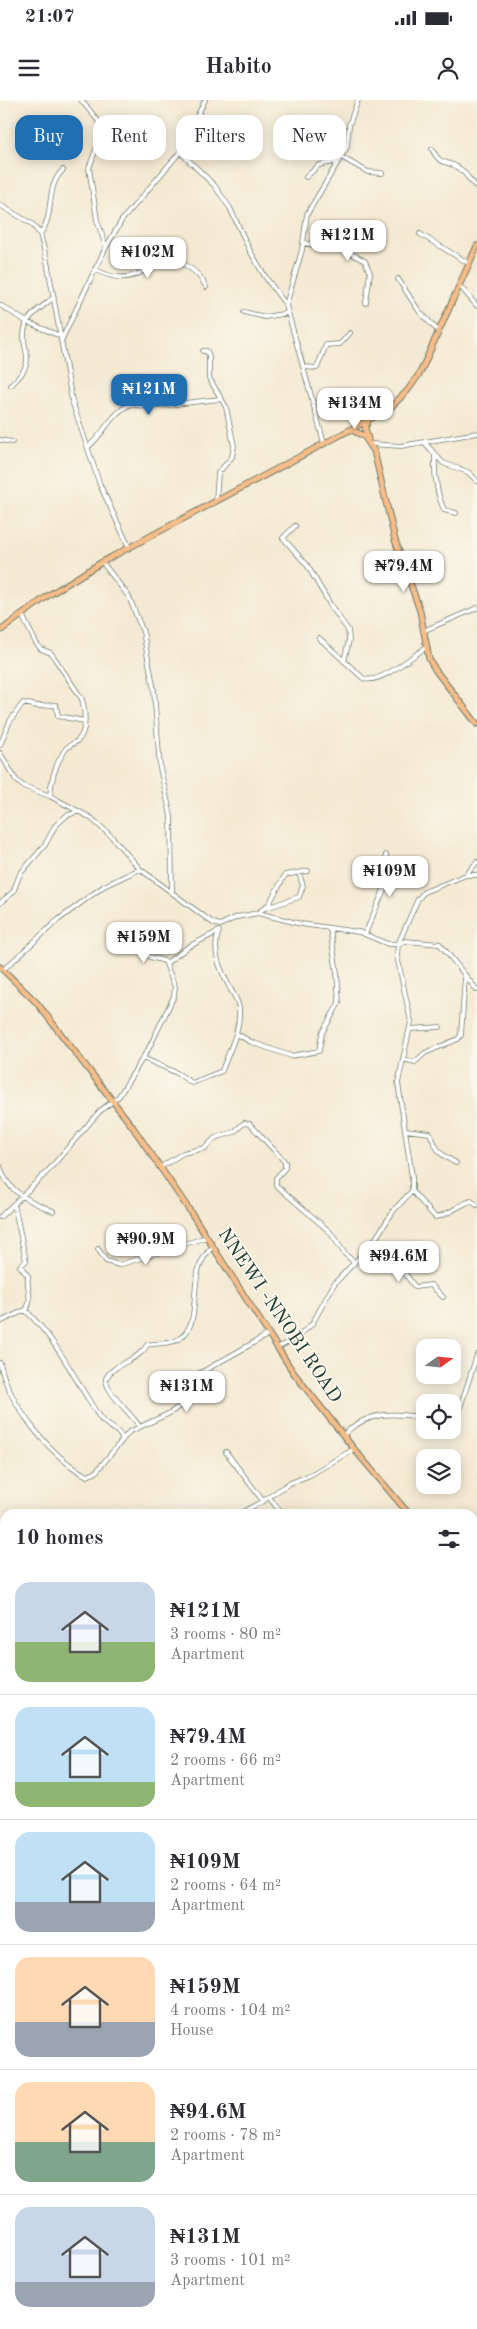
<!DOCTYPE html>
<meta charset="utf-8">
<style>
body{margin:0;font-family:"Old Standard TT",serif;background:#f7f7f7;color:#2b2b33;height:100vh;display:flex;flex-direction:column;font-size:19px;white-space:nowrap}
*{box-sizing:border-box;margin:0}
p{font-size:16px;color:#7c7c81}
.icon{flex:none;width:28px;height:28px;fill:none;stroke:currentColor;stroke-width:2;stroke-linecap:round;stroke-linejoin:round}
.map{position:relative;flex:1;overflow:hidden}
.details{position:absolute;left:0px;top:1409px;width:478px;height:821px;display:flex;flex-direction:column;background:#fff;border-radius:15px 15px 0 0;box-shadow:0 2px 12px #0003}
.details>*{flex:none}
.top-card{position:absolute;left:15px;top:15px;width:448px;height:45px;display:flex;gap:10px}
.needle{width:32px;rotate:75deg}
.buttons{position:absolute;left:416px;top:1239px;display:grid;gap:10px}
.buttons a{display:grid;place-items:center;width:45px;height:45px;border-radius:10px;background:#fff;box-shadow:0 2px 12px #0003;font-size:25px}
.price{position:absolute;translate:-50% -42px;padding:0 11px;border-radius:10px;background:#fff;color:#222;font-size:16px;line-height:32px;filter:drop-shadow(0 1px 2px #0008)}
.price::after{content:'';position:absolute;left:50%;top:30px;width:15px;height:11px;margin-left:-8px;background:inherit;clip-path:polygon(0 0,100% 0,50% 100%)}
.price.active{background:#1f6fb2;color:#fff}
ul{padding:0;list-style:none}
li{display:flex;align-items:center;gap:15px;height:125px;padding:0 15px}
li+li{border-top:1px solid #e1e1e2}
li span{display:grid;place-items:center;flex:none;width:140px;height:100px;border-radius:15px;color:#555}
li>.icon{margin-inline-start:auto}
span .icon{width:60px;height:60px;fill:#fffc;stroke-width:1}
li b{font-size:21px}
h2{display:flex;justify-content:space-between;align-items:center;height:60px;padding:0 15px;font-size:21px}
.chip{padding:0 18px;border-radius:15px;background:#fff;box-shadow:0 2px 12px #0003;font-size:18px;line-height:45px}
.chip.active{background:#1f6fb2;color:#fff}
.status{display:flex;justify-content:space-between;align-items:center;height:35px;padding:0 25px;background:#fff;direction:ltr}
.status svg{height:14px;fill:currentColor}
header{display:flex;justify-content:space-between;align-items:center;height:65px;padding:0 15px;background:#fff;font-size:22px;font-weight:800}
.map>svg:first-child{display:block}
</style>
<div class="status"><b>21:07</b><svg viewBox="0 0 49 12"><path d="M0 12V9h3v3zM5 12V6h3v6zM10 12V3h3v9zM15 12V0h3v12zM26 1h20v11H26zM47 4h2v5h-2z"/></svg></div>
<header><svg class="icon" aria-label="menu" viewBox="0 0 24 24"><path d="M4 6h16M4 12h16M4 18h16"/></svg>Habito<svg class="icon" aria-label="person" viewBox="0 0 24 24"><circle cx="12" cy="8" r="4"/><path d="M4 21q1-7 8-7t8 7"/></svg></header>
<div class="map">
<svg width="477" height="2229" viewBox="0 0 477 2229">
<rect width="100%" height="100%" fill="#fbf7ec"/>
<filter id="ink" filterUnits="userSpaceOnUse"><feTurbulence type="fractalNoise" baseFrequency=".02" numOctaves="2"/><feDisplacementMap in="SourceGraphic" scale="10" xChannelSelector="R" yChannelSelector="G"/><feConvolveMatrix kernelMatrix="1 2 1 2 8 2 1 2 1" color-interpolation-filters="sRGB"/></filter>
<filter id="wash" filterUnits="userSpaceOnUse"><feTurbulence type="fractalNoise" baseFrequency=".0096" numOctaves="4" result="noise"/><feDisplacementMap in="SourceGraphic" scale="20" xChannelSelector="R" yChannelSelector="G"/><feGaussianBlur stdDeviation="1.12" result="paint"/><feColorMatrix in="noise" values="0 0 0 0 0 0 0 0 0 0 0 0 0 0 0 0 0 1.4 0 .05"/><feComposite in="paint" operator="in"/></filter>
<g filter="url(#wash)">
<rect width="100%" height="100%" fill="#f4e9d2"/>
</g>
<g filter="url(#ink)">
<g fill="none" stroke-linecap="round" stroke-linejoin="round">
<defs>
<path id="minor" d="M81,0L104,28L89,68L97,120L106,147
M432,49C441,68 448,59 460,69C467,74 470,82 477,87
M180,52L214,85L230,108L250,151L266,178L286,205
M341,57L368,72L382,73
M306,77L319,65L339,61
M0,105L32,124L40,134L47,161L72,301L100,385L129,447
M40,134C56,114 44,88 63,70
M420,134L468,163
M304,143L346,151L365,161L370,173L366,203
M95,169C112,179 130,181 146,169C149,167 151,163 155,162C175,154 199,170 206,187
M398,179L419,211L439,232
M459,185L477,206
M0,205L27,222L60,236
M244,212L265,217L288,213
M62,239L106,147L122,120L180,52L205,0
M203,251H207L209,256V278L226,307L234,346L232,357L218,373L216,401
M304,267L317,268L326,245L340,244L350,233
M11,285C42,257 17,252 26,224C29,215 46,204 54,197
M0,340L12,342
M324,343L286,205L302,150L307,114L347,47L349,25L358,0
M425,343L443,363L468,372L477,381
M371,344L401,346L477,333
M88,347C104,334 111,313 131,304L149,307L220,299
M435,355C434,375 436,392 444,410L456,413
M295,426L283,438L307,465L331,506L348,530L349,540L344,561
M102,462L129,497L143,532L154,590L160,668L171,716L172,791
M22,515L36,543L41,549L51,553L82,599C85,611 88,632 77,641C73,644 67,646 65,650C56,663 51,681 50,696
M423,531L477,508
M319,538L364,579C380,584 411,557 425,548
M0,645L10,621L23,603L38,606L56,605L58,616L84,621
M0,653L16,680L23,686L50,696L91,718L110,735L140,769L213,823L220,825L237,817L258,813L301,824L359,832L388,844H398L405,841L440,844L477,890
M466,775H477
M0,803L13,792L20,774L45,745L55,726L66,716L79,711
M266,808L299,797L303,786L299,773
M258,813L269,804L285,775L308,771
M365,834L386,785V755
M133,842L150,857L168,862
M3,870L58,820L93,794L104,786L140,769
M411,929L440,927
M237,934L251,942L291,956L319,951L322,933L339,903L337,873L330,829
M143,958L177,973L192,983L222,971C229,950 241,930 239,908C238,901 234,895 231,890C221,871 211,852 219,831
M403,959L415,962L425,953L458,939L461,935L465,877
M405,1030L430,1033C437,1051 439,1054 456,1063
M0,1066C7,1093 30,1101 53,1111
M161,1067L183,1053L205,1048L215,1038L234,1032L244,1023L250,1024L285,1062V1068L276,1078V1085L330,1132L345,1154L354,1162
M412,1091L435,1117C448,1116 458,1105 471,1101L477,1105
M0,1117L47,1072L99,1012L119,996L149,948L174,896L175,887L166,864L168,862L188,847L219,831
M372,1144L400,1167L415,1187L431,1185L443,1197
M98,1149L106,1161L119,1165L207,1137
M25,1210C58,1241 75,1280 100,1318C107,1327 117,1327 122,1338
M0,1222L27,1209C33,1196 26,1189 28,1176L20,1166L26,1161L14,1104
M277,1248L296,1238L312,1224L334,1184L372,1144L394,1110L412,1091V1077L398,983L411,922L397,856L398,844L418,799L424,792L466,775L477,762
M0,1263C9,1305 50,1356 87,1376L95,1373L129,1332L170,1313L188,1300L193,1293L195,1276L269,1234
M452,1323L457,1317L477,1255
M139,1326C132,1314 104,1291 106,1278C115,1262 139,1261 147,1245C156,1243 167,1244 175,1241C209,1226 181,1173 213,1147
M343,1335C368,1311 392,1312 425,1318
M226,1352L263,1401
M269,1397L282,1414
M239,1414L263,1401L288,1384L310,1375L354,1349
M472,1440L477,1438
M0,1581L5,1579
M472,1618L477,1617
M0,1741L5,1732
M0,1758H5
M0,1819L5,1820
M472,1852L477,1853
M0,1858H5
M472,1885L477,1881
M0,1916H5
M4,2001H5
M472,2032L477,2030
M472,2052L477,2050
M472,2073L477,2080
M0,2075L5,2077
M0,2104L5,2094
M145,2225L150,2229
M87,2229L89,2225
M261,2229V2225
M357,2229L359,2225"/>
<path id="major" d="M352,330L364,336L374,351L395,440L420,511L429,559L436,571L477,624
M368,339L365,328L368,321
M0,531L49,495L102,462L389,309L408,290L420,273L477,146
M0,867L37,903L132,1026L190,1111L293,1272L354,1349L409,1414
M472,1525L477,1531"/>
</defs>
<!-- minor casing -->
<use href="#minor" stroke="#6a796b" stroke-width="5.5"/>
<!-- major casing -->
<use href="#major" stroke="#6a796b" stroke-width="7"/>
<!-- minor -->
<use href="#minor" stroke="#fff" stroke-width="4"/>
<!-- major -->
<use href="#major" stroke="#f7bd88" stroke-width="5"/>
</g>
</g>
<g text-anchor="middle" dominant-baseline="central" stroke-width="4" stroke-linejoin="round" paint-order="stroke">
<!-- street labels -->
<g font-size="19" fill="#1f3d34" stroke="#fbf7ec">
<text transform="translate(279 1216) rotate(56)">NNEWI -NNOBI ROAD</text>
</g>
</g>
</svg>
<div class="buttons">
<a><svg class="needle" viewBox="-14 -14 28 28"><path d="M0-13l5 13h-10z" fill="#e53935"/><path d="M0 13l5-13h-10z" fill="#7c7c81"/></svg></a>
<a><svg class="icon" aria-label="locate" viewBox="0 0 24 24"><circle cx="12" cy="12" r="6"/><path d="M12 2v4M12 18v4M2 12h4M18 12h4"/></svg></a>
<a><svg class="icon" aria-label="layers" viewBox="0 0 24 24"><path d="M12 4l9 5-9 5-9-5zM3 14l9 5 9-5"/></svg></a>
</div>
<b class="price" style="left:348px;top:162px">₦121M</b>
<b class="price" style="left:148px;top:179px">₦102M</b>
<b class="price active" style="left:149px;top:316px">₦121M</b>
<b class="price" style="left:355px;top:330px">₦134M</b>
<b class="price" style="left:404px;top:493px">₦79.4M</b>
<b class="price" style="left:390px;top:798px">₦109M</b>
<b class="price" style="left:144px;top:864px">₦159M</b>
<b class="price" style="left:146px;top:1166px">₦90.9M</b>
<b class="price" style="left:399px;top:1183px">₦94.6M</b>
<b class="price" style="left:187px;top:1313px">₦131M</b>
<div class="top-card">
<a class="chip active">Buy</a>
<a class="chip">Rent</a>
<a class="chip">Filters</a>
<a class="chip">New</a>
</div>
<section class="details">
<h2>10 homes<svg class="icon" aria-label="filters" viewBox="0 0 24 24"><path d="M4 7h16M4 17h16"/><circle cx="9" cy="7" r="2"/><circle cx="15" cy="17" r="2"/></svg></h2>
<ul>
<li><span style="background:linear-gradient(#c9d6e8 60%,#8fb573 0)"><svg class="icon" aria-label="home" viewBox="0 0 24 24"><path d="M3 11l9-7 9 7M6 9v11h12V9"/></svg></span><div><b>₦121M</b><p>3 rooms · 80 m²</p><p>Apartment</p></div></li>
<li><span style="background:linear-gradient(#bfe0f5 75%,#8fb573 0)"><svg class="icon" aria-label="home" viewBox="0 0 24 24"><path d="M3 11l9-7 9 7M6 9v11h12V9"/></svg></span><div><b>₦79.4M</b><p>2 rooms · 66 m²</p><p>Apartment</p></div></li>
<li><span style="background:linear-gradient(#bfe0f5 70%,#9aa5b1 0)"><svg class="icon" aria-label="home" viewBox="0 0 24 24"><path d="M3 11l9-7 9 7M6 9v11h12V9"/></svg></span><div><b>₦109M</b><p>2 rooms · 64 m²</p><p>Apartment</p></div></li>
<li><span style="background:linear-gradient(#ffd9b3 65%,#9aa5b1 0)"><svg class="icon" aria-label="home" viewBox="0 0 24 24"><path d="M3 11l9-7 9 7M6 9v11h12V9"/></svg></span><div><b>₦159M</b><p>4 rooms · 104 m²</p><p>House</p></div></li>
<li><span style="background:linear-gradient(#ffd9b3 60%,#7fa58c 0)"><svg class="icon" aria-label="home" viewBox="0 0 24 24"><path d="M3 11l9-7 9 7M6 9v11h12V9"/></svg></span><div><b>₦94.6M</b><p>2 rooms · 78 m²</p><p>Apartment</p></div></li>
<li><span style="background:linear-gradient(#c9d6e8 75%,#9aa5b1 0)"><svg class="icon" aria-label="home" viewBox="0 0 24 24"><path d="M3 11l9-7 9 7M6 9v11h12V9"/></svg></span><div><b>₦131M</b><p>3 rooms · 101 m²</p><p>Apartment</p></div></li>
</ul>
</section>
</div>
